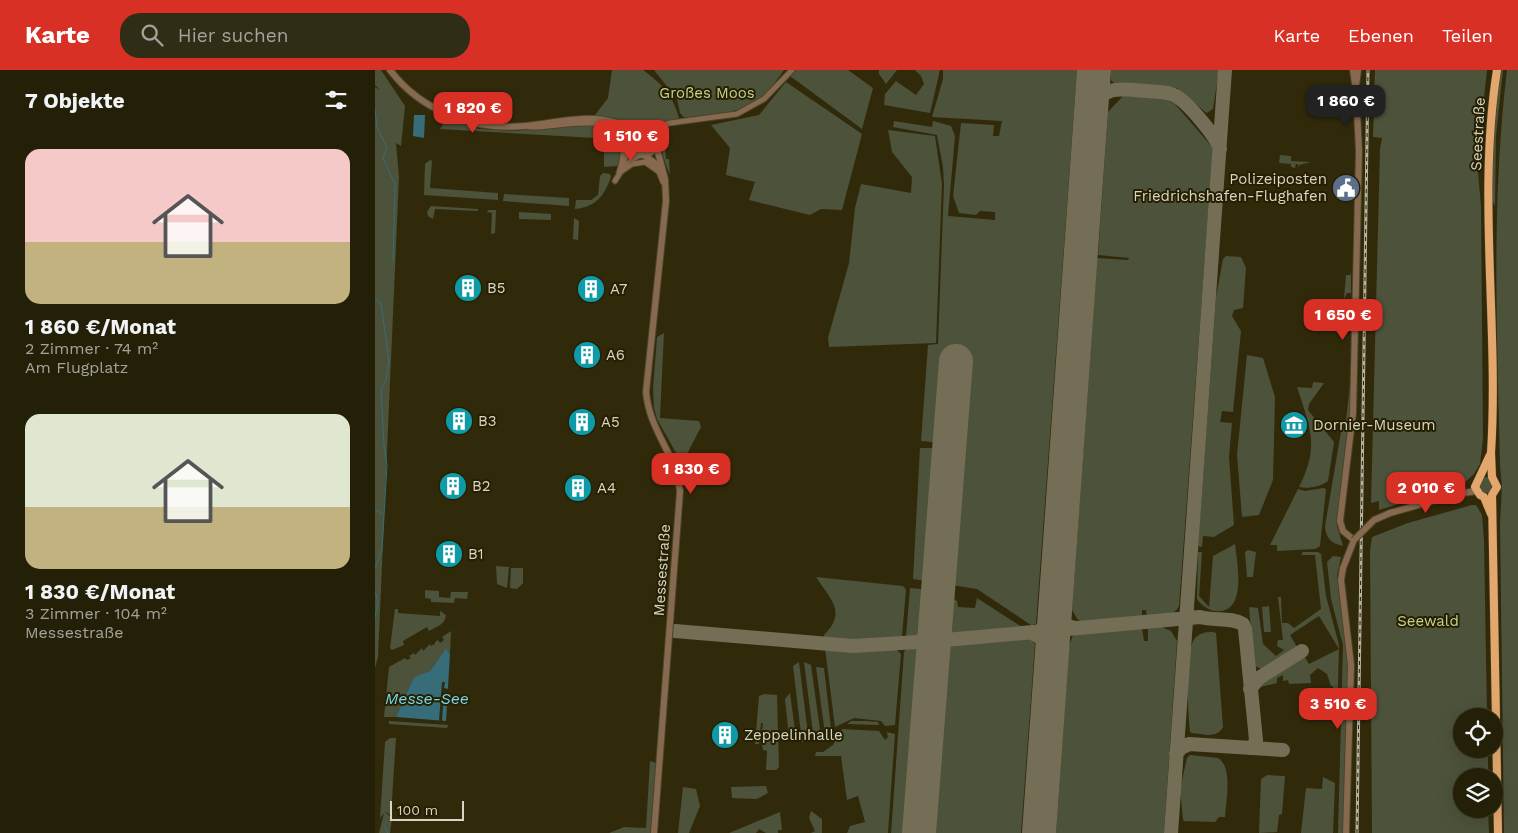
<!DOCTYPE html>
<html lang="de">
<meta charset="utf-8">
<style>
body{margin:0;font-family:"Work Sans",sans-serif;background:#302d16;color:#f1f3f6;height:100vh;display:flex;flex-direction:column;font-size:19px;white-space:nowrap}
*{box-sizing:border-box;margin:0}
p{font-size:16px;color:#a3a39c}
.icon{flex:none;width:28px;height:28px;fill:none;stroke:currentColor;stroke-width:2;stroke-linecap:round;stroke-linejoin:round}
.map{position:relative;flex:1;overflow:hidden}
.details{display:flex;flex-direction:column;background:#242008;width:375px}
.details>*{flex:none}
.controls{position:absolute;left:1078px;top:638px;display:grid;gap:10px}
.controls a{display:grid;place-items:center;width:50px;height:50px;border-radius:50%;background:#242008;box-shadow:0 5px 20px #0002,0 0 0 1px #413e29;font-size:25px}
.scale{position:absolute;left:15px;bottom:12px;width:74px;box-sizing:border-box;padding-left:5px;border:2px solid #d9d5c4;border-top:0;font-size:14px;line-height:18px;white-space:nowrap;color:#d9d5c4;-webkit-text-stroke:4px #262002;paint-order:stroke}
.price{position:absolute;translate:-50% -42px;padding:0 11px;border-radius:10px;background:#d93025;color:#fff;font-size:16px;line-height:32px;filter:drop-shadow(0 1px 2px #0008)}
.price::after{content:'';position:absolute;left:50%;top:30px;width:15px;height:11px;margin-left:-8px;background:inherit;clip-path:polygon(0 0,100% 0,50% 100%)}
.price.active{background:#222;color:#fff}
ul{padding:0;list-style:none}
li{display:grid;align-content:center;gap:10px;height:265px;padding:0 25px}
li span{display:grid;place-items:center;height:155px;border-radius:15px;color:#555}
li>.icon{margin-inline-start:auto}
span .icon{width:90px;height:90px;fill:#fffc;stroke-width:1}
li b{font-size:21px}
h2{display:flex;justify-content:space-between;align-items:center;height:60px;padding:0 25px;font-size:21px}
header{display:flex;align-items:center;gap:30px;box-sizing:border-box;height:70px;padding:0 25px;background:#d93025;color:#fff}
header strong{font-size:24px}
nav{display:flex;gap:28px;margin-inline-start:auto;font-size:18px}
.search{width:350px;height:45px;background:#302d16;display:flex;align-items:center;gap:12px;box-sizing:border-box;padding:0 18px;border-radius:20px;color:#a3a39c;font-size:19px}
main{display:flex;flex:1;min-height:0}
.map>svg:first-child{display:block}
</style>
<header>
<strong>Karte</strong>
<div class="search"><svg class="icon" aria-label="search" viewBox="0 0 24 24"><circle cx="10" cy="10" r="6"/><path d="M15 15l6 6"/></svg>Hier suchen</div>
<nav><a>Karte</a><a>Ebenen</a><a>Teilen</a></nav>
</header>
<main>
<section class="details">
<h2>7 Objekte<svg class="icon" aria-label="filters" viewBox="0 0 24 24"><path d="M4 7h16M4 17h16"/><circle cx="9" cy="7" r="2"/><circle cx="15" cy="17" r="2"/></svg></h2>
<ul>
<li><span style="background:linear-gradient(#f6c9c9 60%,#c2b280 0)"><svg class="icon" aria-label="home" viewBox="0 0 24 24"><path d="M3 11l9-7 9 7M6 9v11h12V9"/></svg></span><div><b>1 860 €/Monat</b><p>2 Zimmer · 74 m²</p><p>Am Flugplatz</p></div></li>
<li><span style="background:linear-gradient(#dfe7d0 60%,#c2b280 0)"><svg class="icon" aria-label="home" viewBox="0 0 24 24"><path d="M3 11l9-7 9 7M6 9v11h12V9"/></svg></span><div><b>1 830 €/Monat</b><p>3 Zimmer · 104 m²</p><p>Messestraße</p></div></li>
</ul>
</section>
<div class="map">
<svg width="1143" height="763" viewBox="0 0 1143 763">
<rect width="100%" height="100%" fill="#302a0b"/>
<!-- green -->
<path fill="#4d523b" d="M0,0H6L30,36L26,76L21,73L24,107L3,587L0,598V17L5,20L0,15Z
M237,0H268C287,14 298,25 304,48L276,57L259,56L220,45L233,28Z
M279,0H409C403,8 397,17 390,24C372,43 333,47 309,47L305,43L302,29Z
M421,0H473L498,18L487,59L415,6Z
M504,0H522L511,14L504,4Z
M540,0H565L555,43L509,35L510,24L521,11L541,25L549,14L546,6Z
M568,0H702L661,554L656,555L602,519L538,509L545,378H576L575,374L546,371L553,275L563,274L569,115L568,97L562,65L518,57L519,51L557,57L558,51L576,56L580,66L573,146L620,150V142L605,141L601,145L584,143L578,126L586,53L619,55L618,66H624L627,51L557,47L568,9Z
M736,0H844L838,39L832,43L829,41L802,18L739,13L736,10Z
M1000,0H1112L1102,91L1106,136L1108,369L1105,394L1099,404L1088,414L1004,440V431L996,433L1005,79L1007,68L998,67Z
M1125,0H1128L1121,66L1120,136C1110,123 1123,21 1125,0Z
M1132,0H1143V763H1129L1125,453L1127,416L1125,396C1122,264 1116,132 1132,0Z
M411,12L487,64L467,140L446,139L435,145L374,130L380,112L351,105L355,78L336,55L384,45Z
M748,26L788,28L799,33L838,78L804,536C798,548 784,547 772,547L771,540H767V548L711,553L703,550L697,540L722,188L753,190L754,188L723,185L733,42Z
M79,49L104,59L138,61L222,54L237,61L244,69L247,82L242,96L229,97V78L221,73L220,68L65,59L70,52Z
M291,60L293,64H289L291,89H294L295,105C289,90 283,77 291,60Z
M513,60L560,66L567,114L561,273L454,277L453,268L474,193L480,138L486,114L536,123L537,107L517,82Z
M258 72a10 10 0 1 1 20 0a10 10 0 1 1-20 0Z
M905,85L916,86V91L936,92L924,95L923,98V94H921L920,98L916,97V94L904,93Z
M55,90L57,91L55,118L123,123V130L49,125L50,94Z
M228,103L235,104L236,107C229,126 221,137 200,139L201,130H216L223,125L225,106Z
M129,124L194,128V136L128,131Z
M56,136L103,139V141L60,139L58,149L53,146L52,142Z
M113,140H121L120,163L116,164L117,143L112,142Z
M144,142L176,144V150L144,149Z
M199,148L204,151L203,170L198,169Z
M851,186L866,187L871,198L868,238L859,240L857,246L866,261L858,342L847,341L845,352L857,353L854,387L859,455L839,467L828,466L827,477L823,476L841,227L848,189Z
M976,202V223H972L969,229L971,205H975Z
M289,263L285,348L324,351L326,357L313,382L305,390L282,349L279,338L278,319L282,267Z
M872,285L888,288L900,327L898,410L884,445L867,447L862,385Z
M938,312L949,313L934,334L933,340L959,372L953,411C946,417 932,419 924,417C945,376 935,358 922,317L937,318Z
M975,315V351L963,447L962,456L968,476C956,473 951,469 950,456L967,356L971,350Z
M1104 415a8 8 0 1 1 16 0a8 8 0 1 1-16 0Z
M948,418L951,419L945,476L940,479L902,481V475H895L923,419L930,421Z
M1097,435H1101L1107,445L1109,470L1112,646H1086V679H1113V706H1086V739H1113L1114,763H997L995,481L997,467L1033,453Z
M860,474C862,492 873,545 840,541C833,540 825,534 822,529L823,482H827L824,526L834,537L838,486Z
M873,480L881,482L878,507H872L870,482Z
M928,482H943L946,484L951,526L964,575L962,652L960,654L958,616H956L952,604L943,598L935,605L936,613L914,614L913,610L908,611V605L902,608V613L885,617V614L929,586L934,594L964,579L944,546L915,565L922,577L887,599L879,596L874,537L883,538L888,574L901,586L909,580L902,576L903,570H908L903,527H906L907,553H913L919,558L946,539L940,485H926Z
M958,486L966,487L962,506L973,597L968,763H963L968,575L956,529L952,492Z
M121,496L134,497L132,518L122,514Z
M136,498H148V513L142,519L135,518Z
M441,507L528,516L531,520L527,566L523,571L471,573L449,572V565C472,542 456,530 441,507Z
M535,518L568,521L582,531L583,537L600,538L602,528L650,559L534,569L531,566Z
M50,520L64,521V527L75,528L76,522H93L92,529L80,528L79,533L56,532V529L50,528Z
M894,536L896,562H889L887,537Z
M20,539H23V543L65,546V541L71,545C71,554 61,557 54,561L52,557L28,571L29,575L17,580L15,578Z
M784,556L796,561L802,571L789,763H681L694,576L698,565L706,563L767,558L769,571H773V557Z
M76,561L75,584L71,580L55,601L37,611L21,647H9L14,597L30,588L32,590L36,588L34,586L39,583L40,585L47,578L48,581L55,574L56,576L60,574V572L63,570L65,573L69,570L67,567Z
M838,562L841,563L848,657C842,669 828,664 817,663L815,662C813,644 809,582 820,568C825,563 830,562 838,562Z
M654,567L660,574L646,763H516L529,582L533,576Z
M519,577L526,584L520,655L510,656L506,651L479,648L460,657L450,578Z
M424,592L434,672H427L418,596Z
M429,592L436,595L446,667L439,671Z
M441,597L449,598L456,658L450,664Z
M415,623L421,668H414L410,629Z
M389,624L402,625L404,697L401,700H391L392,681L388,680L386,669L388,653H386L384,674H380L384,626Z
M14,651L73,655L72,658L14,654Z
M491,651L503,652L504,655L472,654L476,651Z
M467,659L504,661L510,670L513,667L512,662L520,664L513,763H472L475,756L490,752L483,726L472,730L466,686H440L441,682H448L458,675Z
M15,668H21L16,745L9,741L17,748L15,763H4L9,743L5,748L10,672Z
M815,685L843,688C858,697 851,730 850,747H844L840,752L809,751L808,749L805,719L812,688Z
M275,691L281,693L276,763H234L249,757L271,758Z
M892,705L910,706L907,744L904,745L902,762L884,763L886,709Z
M948,707L960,713L958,763H926L931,718L947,719Z
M391,716L393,723L382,729L357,728L356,717Z
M308,717L321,719L325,736L314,763H303Z
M436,741L447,749V763H436L440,761L434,748Z
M405,742L407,760H403V763H391L384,759L381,763H354Z"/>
<!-- water -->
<path fill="#366d78" d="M39,45H50L49,68L38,66Z
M71,579L75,584L71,651L21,647L37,611L40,607L55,601Z"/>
<!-- pier -->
<path fill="#302a0b" d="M67,612H70L69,618L73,619V622H69L67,651H64Z"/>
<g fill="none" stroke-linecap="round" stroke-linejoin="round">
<!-- stream -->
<path stroke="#366d78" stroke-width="1" d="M0,39L2,57L12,78L8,88L20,114L18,191
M0,228L6,233L14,291L11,309L6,319L9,375L12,395L7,480L0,498
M0,440L7,443
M0,521L3,531L0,548
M9,755L13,763"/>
<!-- taxiway -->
<path stroke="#746e56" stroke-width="14" d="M716,45C723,14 746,19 771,21C780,22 793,21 801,26C813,33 841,66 845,79
M300,561L478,576L559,571L825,547C839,551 856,547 868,554L870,559L881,670L880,674L874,678
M663,562L678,550L681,535C682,548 688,556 701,558
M657,563L671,571L677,586
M875,619L884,608L927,581
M801,684L806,678L814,674L908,680
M796,763L850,0"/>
<!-- runway -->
<path stroke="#746e56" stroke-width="34" d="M544,763L581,291
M664,763L719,0"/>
<defs>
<path id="minor" d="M155,57C180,59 248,36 248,80C249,87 246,95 244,103
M272,60L295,53L362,44L389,29L417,0
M280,68L288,56
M247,95L256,76
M244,103L257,94L270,92L284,102L288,112
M240,111C246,100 254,90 266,84"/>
<path id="tertiary" d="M15,0C46,41 99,61 150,56C173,54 199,47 222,49C238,50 251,57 266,59
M981,15L983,0
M239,54L256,67
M255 72a13 13 0 1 1 26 0a13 13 0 1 1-26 0Z
M269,85L285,97
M1015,443L1082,424L1102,421
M279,763L305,421C300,381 275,363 271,322L291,131L290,109L281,75
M971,763L976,595L966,510L968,498L979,470L968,461L965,451L978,343L984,81L981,21L978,0"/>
<path id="primary" d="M1122,0C1102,126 1124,256 1116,383L1117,407L1122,417L1117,425L1123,763
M1115,385L1100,417L1105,425L1109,427L1116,444"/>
</defs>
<!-- minor casing -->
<use href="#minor" stroke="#4b4529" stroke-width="7"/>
<!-- tertiary casing -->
<use href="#tertiary" stroke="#4b4529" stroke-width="8"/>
<!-- primary casing -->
<use href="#primary" stroke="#4b4529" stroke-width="9"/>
<!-- minor -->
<use href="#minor" stroke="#86694e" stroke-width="5"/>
<!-- tertiary -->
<use href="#tertiary" stroke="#86694e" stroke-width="6"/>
<!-- primary -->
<use href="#primary" stroke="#e3a76e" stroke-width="8"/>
<defs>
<path id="rail" d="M982,763L993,0"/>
</defs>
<!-- rail casing -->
<use href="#rail" stroke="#b8b3a0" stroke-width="3"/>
<!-- rail -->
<use href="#rail" stroke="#262002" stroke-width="1" stroke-dasharray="4" stroke-linecap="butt"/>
<defs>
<path id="tertiary-bridge" d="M979,470L999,450L1015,443"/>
</defs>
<!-- tertiary-bridge casing -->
<use href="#tertiary-bridge" stroke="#4b4529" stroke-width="8" stroke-linecap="butt"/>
<!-- tertiary-bridge -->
<use href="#tertiary-bridge" stroke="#86694e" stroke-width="6"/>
</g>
<!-- icons -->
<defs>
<symbol id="civic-disc" viewBox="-11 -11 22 22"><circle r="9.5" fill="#5c6f8a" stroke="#262002"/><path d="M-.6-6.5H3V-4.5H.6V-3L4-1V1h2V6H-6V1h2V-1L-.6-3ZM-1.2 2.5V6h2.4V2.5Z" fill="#fff"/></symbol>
<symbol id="building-disc" viewBox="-11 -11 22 22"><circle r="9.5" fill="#0f9aa8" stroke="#262002"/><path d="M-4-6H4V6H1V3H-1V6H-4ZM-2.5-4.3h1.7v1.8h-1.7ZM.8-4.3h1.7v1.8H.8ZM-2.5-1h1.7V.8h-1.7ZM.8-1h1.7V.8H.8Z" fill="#fff"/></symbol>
<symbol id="museum-disc" viewBox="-11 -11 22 22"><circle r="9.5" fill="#0f9aa8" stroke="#262002"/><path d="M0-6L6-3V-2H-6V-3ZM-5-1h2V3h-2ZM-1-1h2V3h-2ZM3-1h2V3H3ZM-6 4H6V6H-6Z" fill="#fff"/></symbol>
</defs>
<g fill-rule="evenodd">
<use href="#civic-disc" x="955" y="102" width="32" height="32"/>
<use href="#building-disc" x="77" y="202" width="32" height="32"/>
<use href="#building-disc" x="200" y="203" width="32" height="32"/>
<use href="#building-disc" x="196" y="269" width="32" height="32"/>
<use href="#building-disc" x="68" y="335" width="32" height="32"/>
<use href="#building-disc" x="191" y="336" width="32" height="32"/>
<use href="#museum-disc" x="903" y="339" width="32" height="32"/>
<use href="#building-disc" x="62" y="400" width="32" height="32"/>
<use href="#building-disc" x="187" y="402" width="32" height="32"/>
<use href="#building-disc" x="58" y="468" width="32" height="32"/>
<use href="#building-disc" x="334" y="649" width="32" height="32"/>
</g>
<g text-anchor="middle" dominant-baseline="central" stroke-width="4" stroke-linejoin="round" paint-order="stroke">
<!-- park labels -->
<g font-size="15" fill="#c4d28e" stroke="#262002">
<text x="332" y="23">Großes Moos</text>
<text x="1053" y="551">Seewald</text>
</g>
<!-- street labels -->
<g font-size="15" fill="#d9d5c4" stroke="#262002">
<text transform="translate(1103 64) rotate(-87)">Seestraße</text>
<text transform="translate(287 500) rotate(-86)">Messestraße</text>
</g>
<!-- poi labels -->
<g font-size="15" fill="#d9d5c4" stroke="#262002" text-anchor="start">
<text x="952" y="109" text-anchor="end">Polizeiposten<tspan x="952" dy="17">Friedrichshafen-Flughafen</tspan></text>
<text x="112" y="218">B5</text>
<text x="235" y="219">A7</text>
<text x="231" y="285">A6</text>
<text x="103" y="351">B3</text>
<text x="226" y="352">A5</text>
<text x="938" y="355">Dornier-Museum</text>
<text x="97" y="416">B2</text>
<text x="222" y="418">A4</text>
<text x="93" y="484">B1</text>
<text x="369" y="665">Zeppelinhalle</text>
</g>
<!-- water labels -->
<g font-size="16" font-style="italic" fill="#7bd5e7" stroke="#262002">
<text x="52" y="628">Messe-See</text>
</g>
</g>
</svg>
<div class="controls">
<a><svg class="icon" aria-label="locate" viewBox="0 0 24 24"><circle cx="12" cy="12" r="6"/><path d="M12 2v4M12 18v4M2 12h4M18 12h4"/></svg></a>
<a><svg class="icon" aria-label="layers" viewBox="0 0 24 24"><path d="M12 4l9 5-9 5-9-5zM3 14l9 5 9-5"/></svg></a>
</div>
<div class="scale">100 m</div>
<b class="price active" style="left:971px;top:57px">1 860 €</b>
<b class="price" style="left:98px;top:64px">1 820 €</b>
<b class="price" style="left:256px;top:92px">1 510 €</b>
<b class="price" style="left:968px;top:271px">1 650 €</b>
<b class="price" style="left:316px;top:425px">1 830 €</b>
<b class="price" style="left:1051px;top:444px">2 010 €</b>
<b class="price" style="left:963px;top:660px">3 510 €</b>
</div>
</main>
